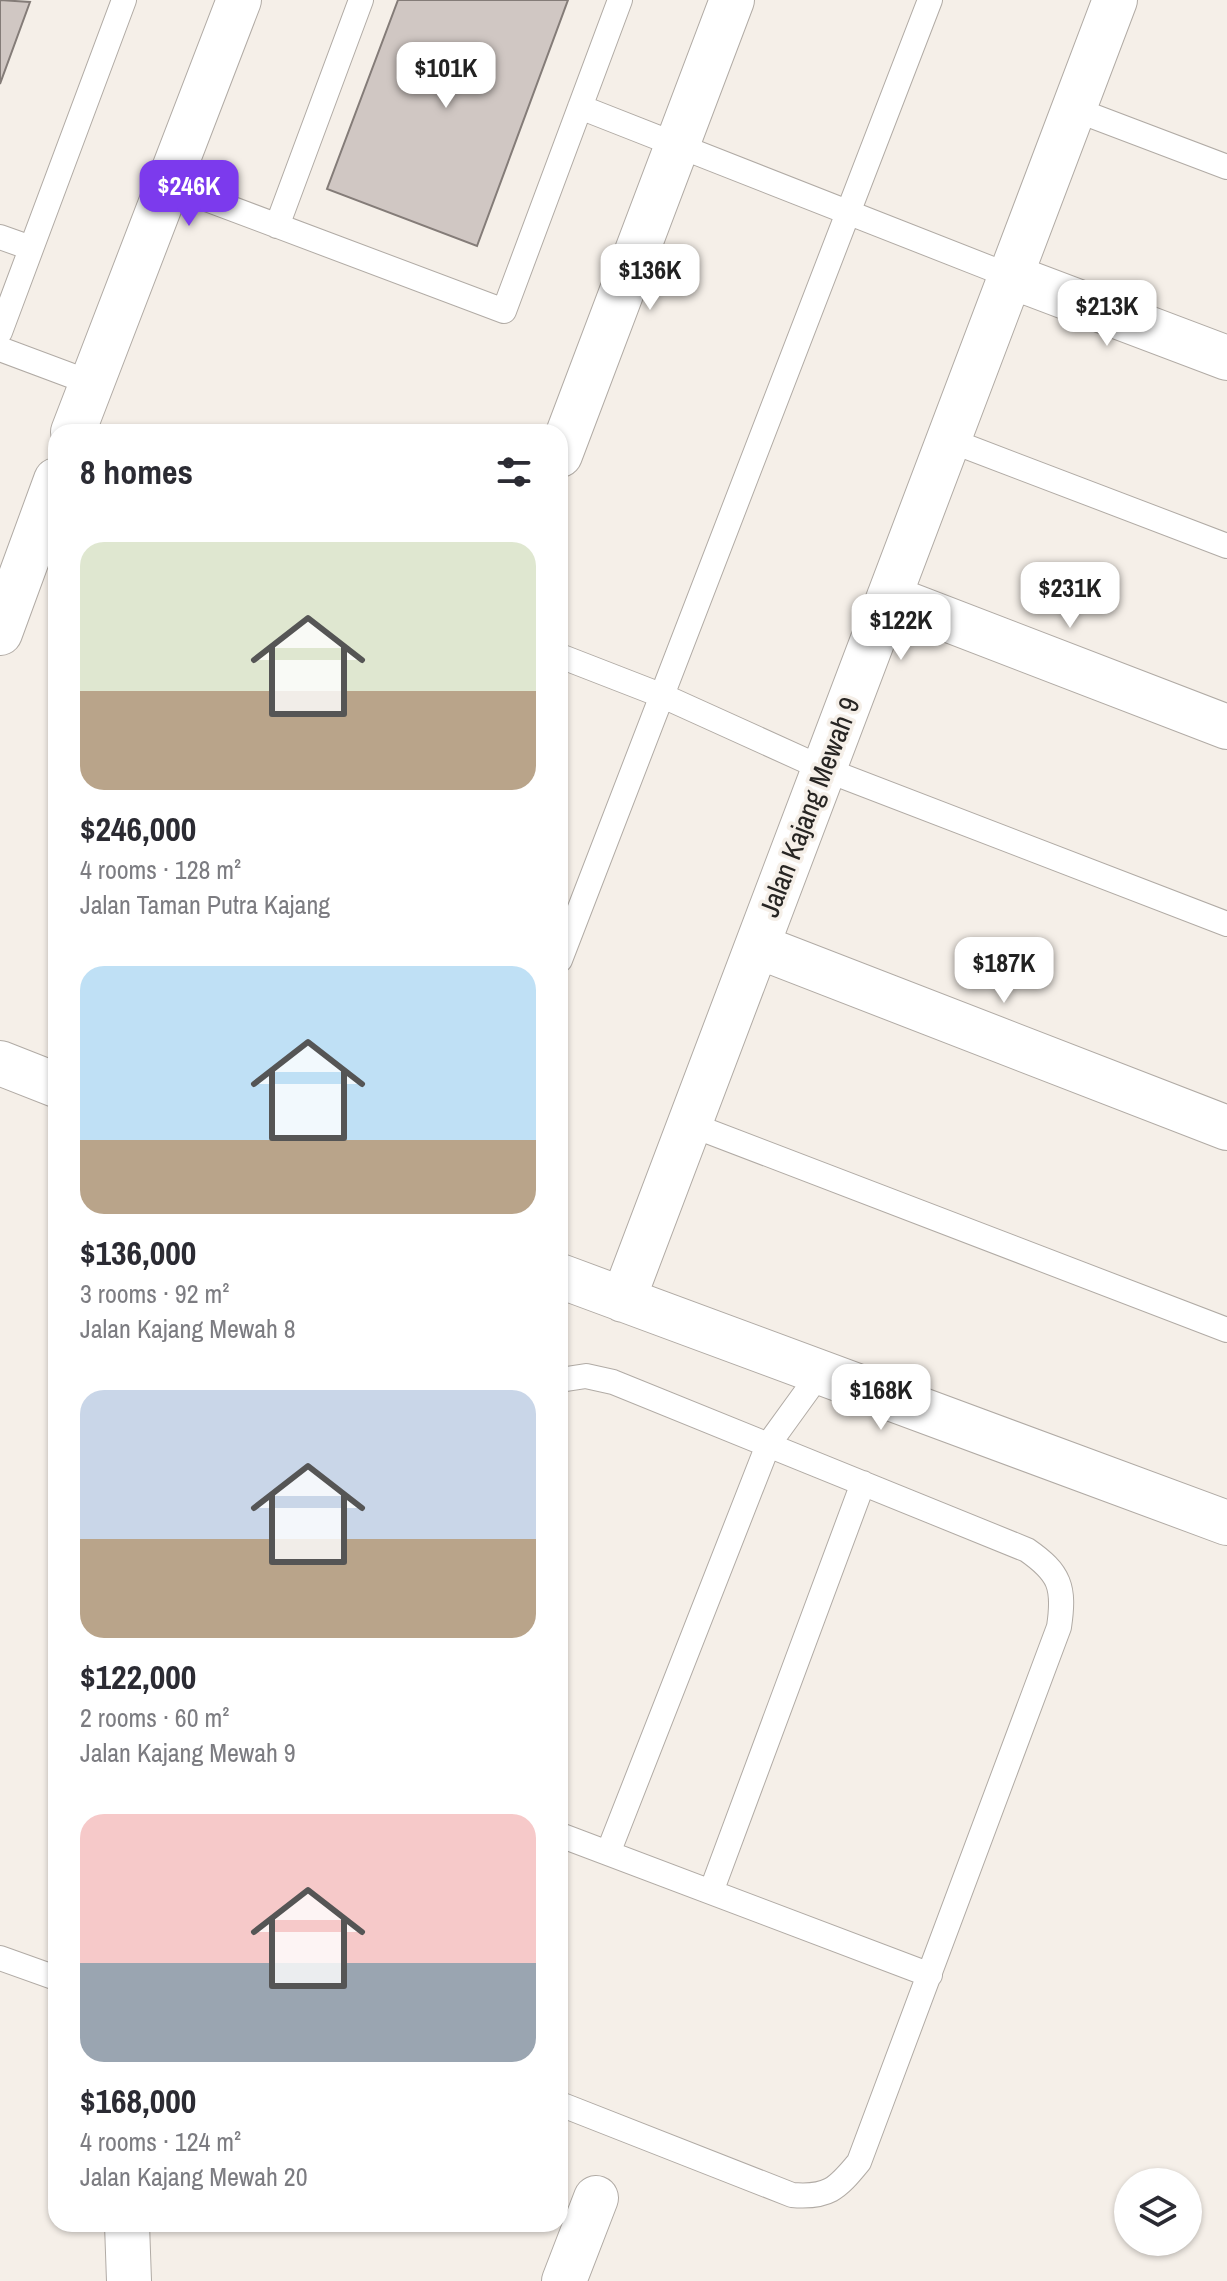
<!DOCTYPE html>
<meta charset="utf-8">
<style>
body{margin:0;font-family:"Archivo Narrow",sans-serif;background:#f2f2f3;color:#2b2b33;height:100vh;display:flex;flex-direction:column;font-size:30px;white-space:nowrap}
*{box-sizing:border-box;margin:0}
p{font-size:26px;color:#7c7c81}
.icon{flex:none;width:44px;height:44px;fill:none;stroke:currentColor;stroke-width:2;stroke-linecap:round;stroke-linejoin:round}
.map{position:relative;flex:1;overflow:hidden}
.sheet{position:absolute;left:48px;top:424px;width:520px;height:1808px;display:flex;flex-direction:column;background:#fff;border-radius:24px;box-shadow:0 2px 6px #0004}
.sheet>*{flex:none}
.fabs{position:absolute;left:1114px;top:2168px;display:grid;gap:16px}
.fabs a{display:grid;place-items:center;width:88px;height:88px;border-radius:50%;background:#fff;box-shadow:0 2px 6px #0004;font-size:40px}
.price{position:absolute;translate:-50% -68px;padding:0 18px;border-radius:16px;background:#fff;color:#222;font-size:26px;line-height:52px;filter:drop-shadow(0 2px 4px #0008)}
.price::after{content:'';position:absolute;left:50%;top:48px;width:24px;height:18px;margin-left:-12px;background:inherit;clip-path:polygon(0 0,100% 0,50% 100%)}
.price.selected{background:#7c3aed;color:#fff}
ul{padding:0;list-style:none}
li{display:grid;align-content:center;gap:16px;height:424px;padding:0 32px}
li span{display:grid;place-items:center;height:248px;border-radius:24px;color:#555}
li>.icon{margin-inline-start:auto}
span .icon{width:144px;height:144px;fill:#fffc;stroke-width:1}
li b{font-size:34px}
h2{display:flex;justify-content:space-between;align-items:center;height:96px;padding:0 32px;font-size:34px}
.map>svg:first-child{display:block}
</style>
<div class="map">
<svg width="1227" height="2281" viewBox="0 0 1227 2281">
<rect width="100%" height="100%" fill="#f5efe8"/>
<!-- building -->
<path fill="#d0c7c3" stroke="#847c78" stroke-width="2" d="M0,0L30,2L0,84Z
M398,0H568L477,246L327,189Z"/>
<g fill="none" stroke-linecap="round" stroke-linejoin="round">
<defs>
<path id="lane" d="M580,107L1010,276
M1074,109L1227,167
M169,185L504,311L620,0
M277,226L361,0
M0,237L31,248
M0,332L124,0
M0,349L91,383
M949,440L1227,546
M560,656L663,696L824,769L1227,924
M560,960L930,0
M689,1124L1227,1330
M560,1380L586,1376L613,1382L1027,1550C1060,1573 1065,1587 1059,1627L859,2162C837,2189 828,2198 792,2195L560,2104
M560,1835L930,1975
M608,1853L768,1445L820,1373
M711,1892L863,1483
M0,1958L56,1978"/>
<path id="street" d="M1010,276L1227,358
M560,455L732,0
M889,597L1227,727
M757,946L1227,1128
M0,1063L56,1085
M560,1276L1227,1523
M623,1300L1115,0
M127,2224L129,2281
M564,2281L596,2198"/>
<path id="secondary" d="M73,432L239,0
M0,633L56,480"/>
</defs>
<!-- lane casing -->
<use href="#lane" stroke="#b1aba5" stroke-width="26"/>
<!-- street casing -->
<use href="#street" stroke="#b1aba5" stroke-width="46"/>
<!-- secondary casing -->
<use href="#secondary" stroke="#b1aba5" stroke-width="46"/>
<!-- lane -->
<use href="#lane" stroke="#fff" stroke-width="24"/>
<!-- street -->
<use href="#street" stroke="#fff" stroke-width="44"/>
<!-- secondary -->
<use href="#secondary" stroke="#fff" stroke-width="44"/>
</g>
<g text-anchor="middle" dominant-baseline="central" stroke-width="7" stroke-linejoin="round" paint-order="stroke">
<!-- street labels -->
<g font-size="28" fill="#272523" stroke="#f5efe8">
<text transform="translate(809 807) rotate(-69)">Jalan Kajang Mewah 9</text>
</g>
</g>
</svg>
<div class="fabs">
<a><svg class="icon" aria-label="layers" viewBox="0 0 24 24"><path d="M12 4l9 5-9 5-9-5zM3 14l9 5 9-5"/></svg></a>
</div>
<b class="price" style="left:446px;top:110px">$101K</b>
<b class="price selected" style="left:189px;top:228px">$246K</b>
<b class="price" style="left:650px;top:312px">$136K</b>
<b class="price" style="left:1107px;top:348px">$213K</b>
<b class="price" style="left:1070px;top:630px">$231K</b>
<b class="price" style="left:901px;top:662px">$122K</b>
<b class="price" style="left:1004px;top:1005px">$187K</b>
<b class="price" style="left:881px;top:1432px">$168K</b>
<section class="sheet">
<h2>8 homes<svg class="icon" aria-label="filters" viewBox="0 0 24 24"><path d="M4 7h16M4 17h16"/><circle cx="9" cy="7" r="2"/><circle cx="15" cy="17" r="2"/></svg></h2>
<ul>
<li><span style="background:linear-gradient(#dfe7d0 60%,#b9a48a 0)"><svg class="icon" aria-label="home" viewBox="0 0 24 24"><path d="M3 11l9-7 9 7M6 9v11h12V9"/></svg></span><div><b>$246,000</b><p>4 rooms · 128 m²</p><p>Jalan Taman Putra Kajang</p></div></li>
<li><span style="background:linear-gradient(#bfe0f5 70%,#b9a48a 0)"><svg class="icon" aria-label="home" viewBox="0 0 24 24"><path d="M3 11l9-7 9 7M6 9v11h12V9"/></svg></span><div><b>$136,000</b><p>3 rooms · 92 m²</p><p>Jalan Kajang Mewah 8</p></div></li>
<li><span style="background:linear-gradient(#c9d6e8 60%,#b9a48a 0)"><svg class="icon" aria-label="home" viewBox="0 0 24 24"><path d="M3 11l9-7 9 7M6 9v11h12V9"/></svg></span><div><b>$122,000</b><p>2 rooms · 60 m²</p><p>Jalan Kajang Mewah 9</p></div></li>
<li><span style="background:linear-gradient(#f6c9c9 60%,#9aa5b1 0)"><svg class="icon" aria-label="home" viewBox="0 0 24 24"><path d="M3 11l9-7 9 7M6 9v11h12V9"/></svg></span><div><b>$168,000</b><p>4 rooms · 124 m²</p><p>Jalan Kajang Mewah 20</p></div></li>
</ul>
</section>
</div>
